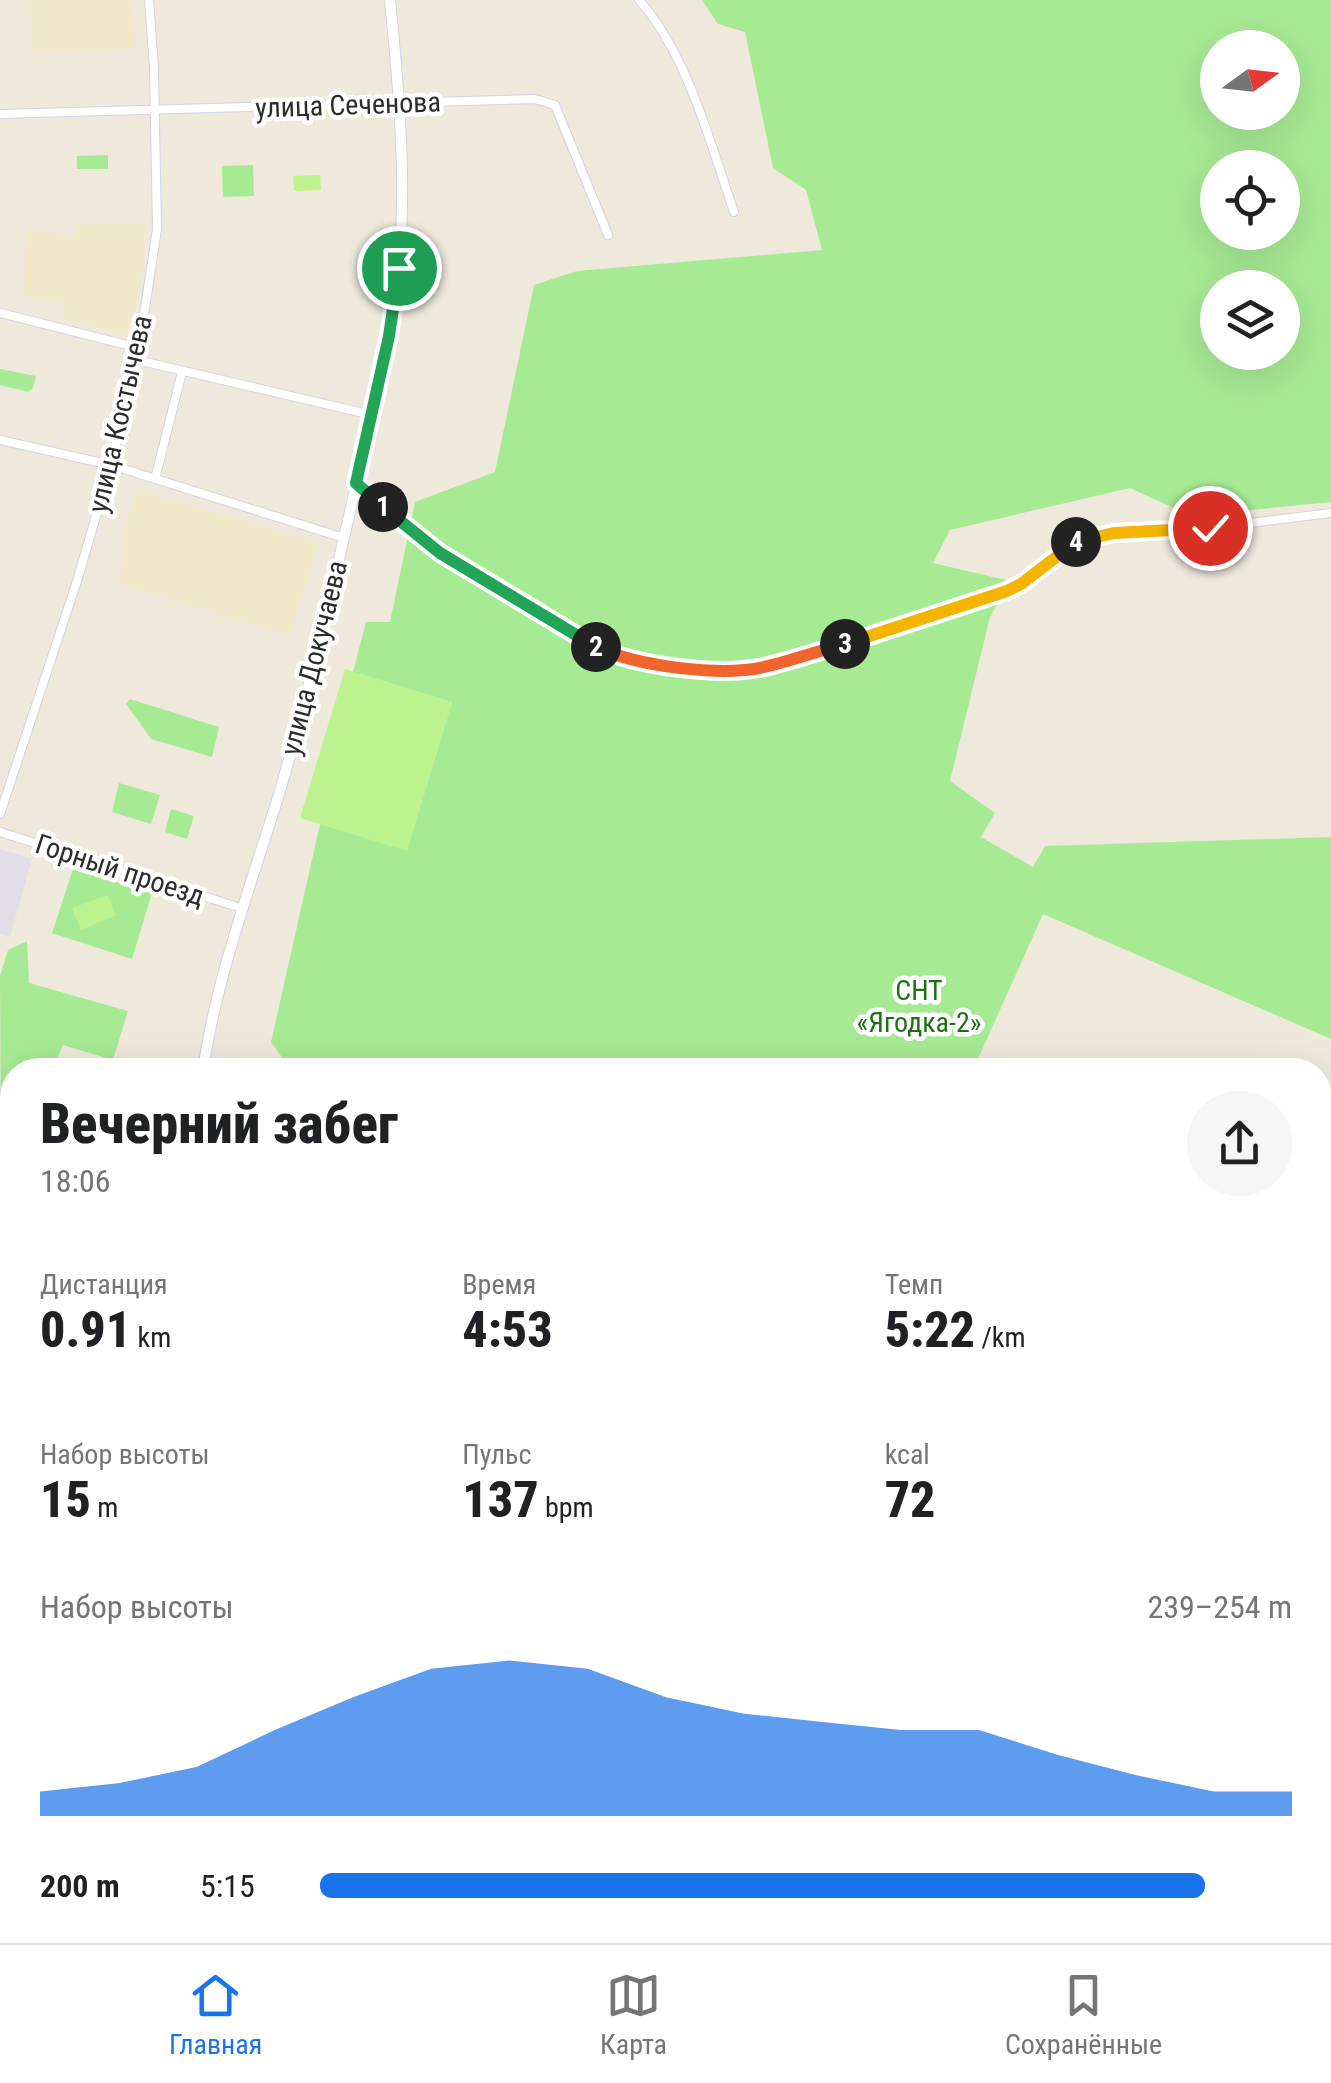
<!DOCTYPE html>
<html lang="ru">
<meta charset="utf-8">
<style>
:root{--surface:#fff;--page:#f6f6f6;--text:#202124;--muted:#757577;--line:#e0e0e0;--accent:#1a73e8}
body{margin:0;font-family:"Roboto Condensed",sans-serif;background:var(--page);color:var(--text);height:100vh;display:flex;flex-direction:column;font-size:38px;white-space:nowrap}
*{box-sizing:border-box;margin:0}
p{font-size:32px;color:var(--muted)}
.icon{flex:none;width:55px;height:55px;fill:none;stroke:currentColor;stroke-width:2;stroke-linecap:round;stroke-linejoin:round}
.map{position:relative;flex:1;overflow:hidden}
.panel{position:absolute;left:0px;top:1058px;width:1332px;height:888px;display:flex;flex-direction:column;background:var(--surface);border-radius:40px 40px 0 0;box-shadow:0 10px 40px #0002}
.panel>*{flex:none}
.needle{width:65px;rotate:75deg}
.buttons{position:absolute;left:1200px;top:30px;display:grid;gap:20px}
.buttons a{display:grid;place-items:center;width:100px;height:100px;border-radius:50%;background:var(--surface);box-shadow:0 10px 40px #0002;font-size:50px}
.pin{position:absolute;display:grid;place-items:center;width:85px;height:85px;color:#fff;margin:-42px;border:5px solid #fff;border-radius:50%;box-shadow:0 2px 10px #0007}
.km{position:absolute;width:50px;height:50px;margin:-25px;border-radius:50%;background:#222;color:#fff;font-size:28px;line-height:50px;text-align:center}
.round{display:grid;place-items:center;flex:none;width:105px;height:105px;border-radius:52px;background:var(--page)}
.headline{display:flex;align-items:center;justify-content:space-between;height:170px;padding:0 40px}
h1{font-size:55px;font-weight:800;line-height:75px}
.metrics{display:grid;grid-template-columns:repeat(3,1fr);gap:15px;height:170px;padding:10px 40px}
.metrics div{display:grid;align-content:center}
.metrics b{font-size:50px;font-weight:800}
.metrics small{font-size:28px;font-weight:400}
.metrics p{font-size:28px}
.chart{height:280px;padding:20px 40px}
.chart p{display:flex;justify-content:space-between}
.chart svg{width:100%;height:180px;margin-top:10px;fill:var(--accent);opacity:.7}
ul{padding:0 40px;list-style:none;font-size:32px}
li{display:grid;grid-template-columns:160px 120px 1fr;align-items:center;height:75px}
li i{height:25px;border-radius:12px;background:var(--accent)}
.tab-bar{display:flex;justify-content:space-around;align-items:center;height:140px;border-top:2px solid var(--line);background:var(--surface);font-size:28px;color:var(--muted)}
.tab-bar a{display:grid;justify-items:center;gap:5px}
.tab-bar .active{color:var(--accent)}
.map>svg:first-child{display:block}
.industrial{fill:#e1dee7}
.education{fill:#f2e9ca}
.green{fill:#a7ea94;fill-rule:evenodd}
.pitch{fill:#bdf38e}
.lines{fill:none;stroke-linecap:round;stroke-linejoin:round}
.street-casing{stroke:#d1d3e6;stroke-width:10}
.secondary-casing{stroke:#d1d3e6;stroke-width:12}
.street{stroke:#fff;stroke-width:8}
.secondary{stroke:#fff;stroke-width:10}
.rail{stroke:#9e9fb8;stroke-width:2.5}
.split-1-casing{stroke:#fff;stroke-width:20}
.split-2-casing{stroke:#fff;stroke-width:20}
.split-3-casing{stroke:#fff;stroke-width:20}
.split-4-casing{stroke:#fff;stroke-width:20}
.split-5-casing{stroke:#fff;stroke-width:20}
.split-1{stroke:#22a559;stroke-width:12}
.split-2{stroke:#22a559;stroke-width:12}
.split-3{stroke:#f0652b;stroke-width:12}
.split-4{stroke:#f5b400;stroke-width:12}
.split-5{stroke:#f5b400;stroke-width:12}
.labels{text-anchor:middle;dominant-baseline:central;stroke-width:9;stroke-linejoin:round;paint-order:stroke}
.street-label{font-size:28px;fill:#2c2c2c;stroke:#fff}
.park-label{font-size:28px;fill:#1c7113;stroke:#fff}
</style>
<div class="map">
<svg width="1331" height="1943" viewBox="0 0 1331 1943">
<rect width="100%" height="100%" fill="#efe9dc"/>
<!-- industrial -->
<g class="industrial">
<path d="M 0,849 L 32,859 L 10,937 L 0,934 Z"/>
<path d="M 0,1275 L 12,1284 L 12,1363 L 0,1381 Z"/>
<path d="M 1320,1800 L 1331,1808 L 1331,1899 L 1320,1915 Z"/>
<path d="M 364,1933 L 1307,1933 L 1300,1943 L 378,1943 Z"/>
</g>
<!-- education -->
<g class="education">
<path d="M 29,0 L 131,0 L 135,48 L 33,53 Z"/>
<path d="M 145,223 L 144,257 L 131,334 L 63,318 L 65,303 L 24,295 L 27,229 L 76,238 L 77,225 Z"/>
<path d="M 136,490 L 319,543 L 289,635 L 119,583 L 125,554 L 122,539 Z"/>
</g>
<!-- green -->
<g class="green">
<path d="M 702,0 L 1331,0 L 1331,502 L 1191,516 L 1130,488 L 950,530 L 933,563 L 1010,581 L 990,617 L 950,781 L 995,813 L 981,837 L 1033,867 L 1045,846 L 1331,837 L 1331,1039 L 1043,914 L 973,1070 L 291,1070 L 271,1042 L 320,824 L 407,850 L 452,702 L 353,672 L 366,622 L 390,622 L 415,502 L 495,472 L 534,285 L 577,271 L 822,250 L 806,190 L 773,168 L 745,32 L 718,24 ZM 1218,48 L 1282,48 L 1282,112 L 1218,112 ZM 1218,168 L 1282,168 L 1282,232 L 1218,232 ZM 1218,288 L 1282,288 L 1282,352 L 1218,352 Z"/>
<path d="M 108,155 L 108,169 L 77,169 L 77,156 Z"/>
<path d="M 253,165 L 254,196 L 223,197 L 222,166 Z"/>
<path d="M 0,369 L 36,376 L 33,388 L 28,392 L 0,385 Z"/>
<path d="M 130,699 L 219,727 L 212,757 L 151,739 L 126,704 Z"/>
<path d="M 119,783 L 160,795 L 151,824 L 112,812 Z"/>
<path d="M 171,809 L 194,816 L 187,839 L 165,832 Z"/>
<path d="M 73,869 L 152,893 L 132,959 L 52,933 Z"/>
<path d="M 27,941 L 29,983 L 128,1011 L 113,1060 L 63,1045 L 52,1070 L 12,1070 L 12,1129 L 1,1132 L 0,976 L 8,950 Z"/>
<path d="M 1320,1405 L 1331,1412 L 1331,1657 L 1320,1647 Z"/>
</g>
<!-- pitch -->
<g class="pitch">
<path d="M 320,175 L 321,190 L 294,191 L 293,176 Z"/>
<path d="M 345,669 L 452,702 L 407,851 L 300,818 Z"/>
<path d="M 108,895 L 116,915 L 81,930 L 72,908 Z"/>
</g>
<g class="lines">
<!-- street casing -->
<g class="street-casing">
<g id="street">
<path d="M 639,0 C 688,55 710,143 734,212"/>
<path d="M 0,114 L 535,99 L 555,105 L 608,235"/>
<path d="M 0,313 L 139,348"/>
<path d="M 137,360 L 372,415"/>
<path d="M 0,440 L 111,465 L 344,538"/>
<path d="M 155,479 L 182,372"/>
<path d="M 356,483 L 413,534 L 440,553 L 591,645 L 610,653 L 648,663 L 694,670 L 759,668 L 873,636 L 1007,591 L 1021,585 L 1071,544 L 1090,536 L 1210,528 L 1331,513"/>
<path d="M 0,814 L 77,581 L 111,465 L 139,348 L 157,229 L 154,69 L 149,0"/>
<path d="M 0,832 L 241,908"/>
<path d="M 0,1264 L 12,1272"/>
</g>
</g>
<!-- secondary casing -->
<g class="secondary-casing">
<g id="secondary">
<path d="M 203,1070 C 217,975 251,885 279,794 C 309,692 332,589 356,486 C 373,408 395,329 400,249 C 406,167 398,81 390,0"/>
<path d="M 232,1932 L 235,1943"/>
</g>
</g>
<!-- street -->
<use href="#street" class="street"/>
<!-- secondary -->
<use href="#secondary" class="secondary"/>
<!-- rail -->
<g class="rail">
<path d="M 0,1858 L 12,1867"/>
<path d="M 103,1932 L 118,1943"/>
<path d="M 1153,1943 L 1160,1932"/>
<path d="M 1178,1943 L 1185,1932"/>
<path d="M 1273,1943 L 1281,1932"/>
</g>
</g>
<g class="lines">
<!-- split-1 casing -->
<g class="split-1-casing">
<path id="split-1" d="M 383,507 L 356,483 L 389,336 L 399,268"/>
</g>
<!-- split-2 casing -->
<g class="split-2-casing">
<path id="split-2" d="M 383,507 L 440,553 L 596,647"/>
</g>
<!-- split-3 casing -->
<g class="split-3-casing">
<path id="split-3" d="M 596,647 C 637,666 719,677 764,667 C 791,661 818,651 845,644"/>
</g>
<!-- split-4 casing -->
<g class="split-4-casing">
<path id="split-4" d="M 845,644 L 1007,591 L 1021,584 L 1076,542"/>
</g>
<!-- split-5 casing -->
<g class="split-5-casing">
<path id="split-5" d="M 1076,542 L 1114,533 L 1210,528"/>
</g>
<!-- split-1 -->
<use href="#split-1" class="split-1"/>
<!-- split-2 -->
<use href="#split-2" class="split-2"/>
<!-- split-3 -->
<use href="#split-3" class="split-3"/>
<!-- split-4 -->
<use href="#split-4" class="split-4"/>
<!-- split-5 -->
<use href="#split-5" class="split-5"/>
</g>
<g class="labels">
<!-- street labels -->
<g class="street-label">
<text transform="translate(348 105) rotate(-2)">улица Сеченова</text>
<text transform="translate(120 414) rotate(-77)">улица Костычева</text>
<text transform="translate(314 658) rotate(-76)">улица Докучаева</text>
<text transform="translate(120 870) rotate(18)">Горный проезд</text>
</g>
<!-- park labels -->
<g class="park-label">
<text x="919" y="990">СНТ<tspan x="919" dy="32">«Ягодка-2»</tspan></text>
</g>
</g>
</svg>
<div class="buttons">
<a><svg class="needle" viewBox="-14 -14 28 28"><path d="M0-13l5 13h-10z" fill="#e53935"/><path d="M0 13l5-13h-10z" fill="#757577"/></svg></a>
<a><svg class="icon" aria-label="locate" viewBox="0 0 24 24"><circle cx="12" cy="12" r="6"/><path d="M12 2v4M12 18v4M2 12h4M18 12h4"/></svg></a>
<a><svg class="icon" aria-label="layers" viewBox="0 0 24 24"><path d="M12 4l9 5-9 5-9-5zM3 14l9 5 9-5"/></svg></a>
</div>
<div class="pin" style="left:399px;top:268px;background:#1e9e55"><svg class="icon" aria-label="arrive" viewBox="0 0 24 24"><path d="M6 21V4h12l-3 4 3 4H6"/></svg></div>
<div class="pin" style="left:1210px;top:528px;background:#d93025"><svg class="icon" aria-label="check" viewBox="0 0 24 24"><path d="M5 12l5 5 9-10"/></svg></div>
<b class="km" style="left:383px;top:507px">1</b>
<b class="km" style="left:596px;top:647px">2</b>
<b class="km" style="left:845px;top:644px">3</b>
<b class="km" style="left:1076px;top:542px">4</b>
<section class="panel">
<div class="headline"><div><h1>Вечерний забег</h1><p>18:06</p></div><a class="round"><svg class="icon" aria-label="share" viewBox="0 0 24 24"><path d="M12 15V3M7 8l5-5 5 5M5 13v7h14v-7"/></svg></a></div>
<div class="metrics">
<div><p>Дистанция</p><b>0.91<small> km</small></b></div>
<div><p>Время</p><b>4:53</b></div>
<div><p>Темп</p><b>5:22<small> /km</small></b></div>
</div>
<div class="metrics">
<div><p>Набор высоты</p><b>15<small> m</small></b></div>
<div><p>Пульс</p><b>137<small> bpm</small></b></div>
<div><p>kcal</p><b>72</b></div>
</div>
<div class="chart"><p><span>Набор высоты</span>239–254 m</p>
<svg viewBox="0 0 160 44" preserveAspectRatio="none"><path d="M0 44V38L10 36L20 32L30 23L40 15L50 8L60 6L70 8L80 15L90 19L100 21L110 23L120 23L130 29L140 34L150 38L160 38V44z"/></svg>
</div>
<ul>
<li><b>200 m</b>5:15<i style="width:91%"></i></li>
</ul>
</section>
</div>
<nav class="tab-bar">
<a class="active"><svg class="icon" aria-label="home" viewBox="0 0 24 24"><path d="M3 11l9-7 9 7M6 9v11h12V9"/></svg>Главная</a>
<a><svg class="icon" aria-label="map" viewBox="0 0 24 24"><path d="M3 6l6-2 6 2 6-2v14l-6 2-6-2-6 2zM9 4v14M15 6v14"/></svg>Карта</a>
<a><svg class="icon" aria-label="saved" viewBox="0 0 24 24"><path d="M7 4h10v16l-5-4-5 4z"/></svg>Сохранённые</a>
</nav>
